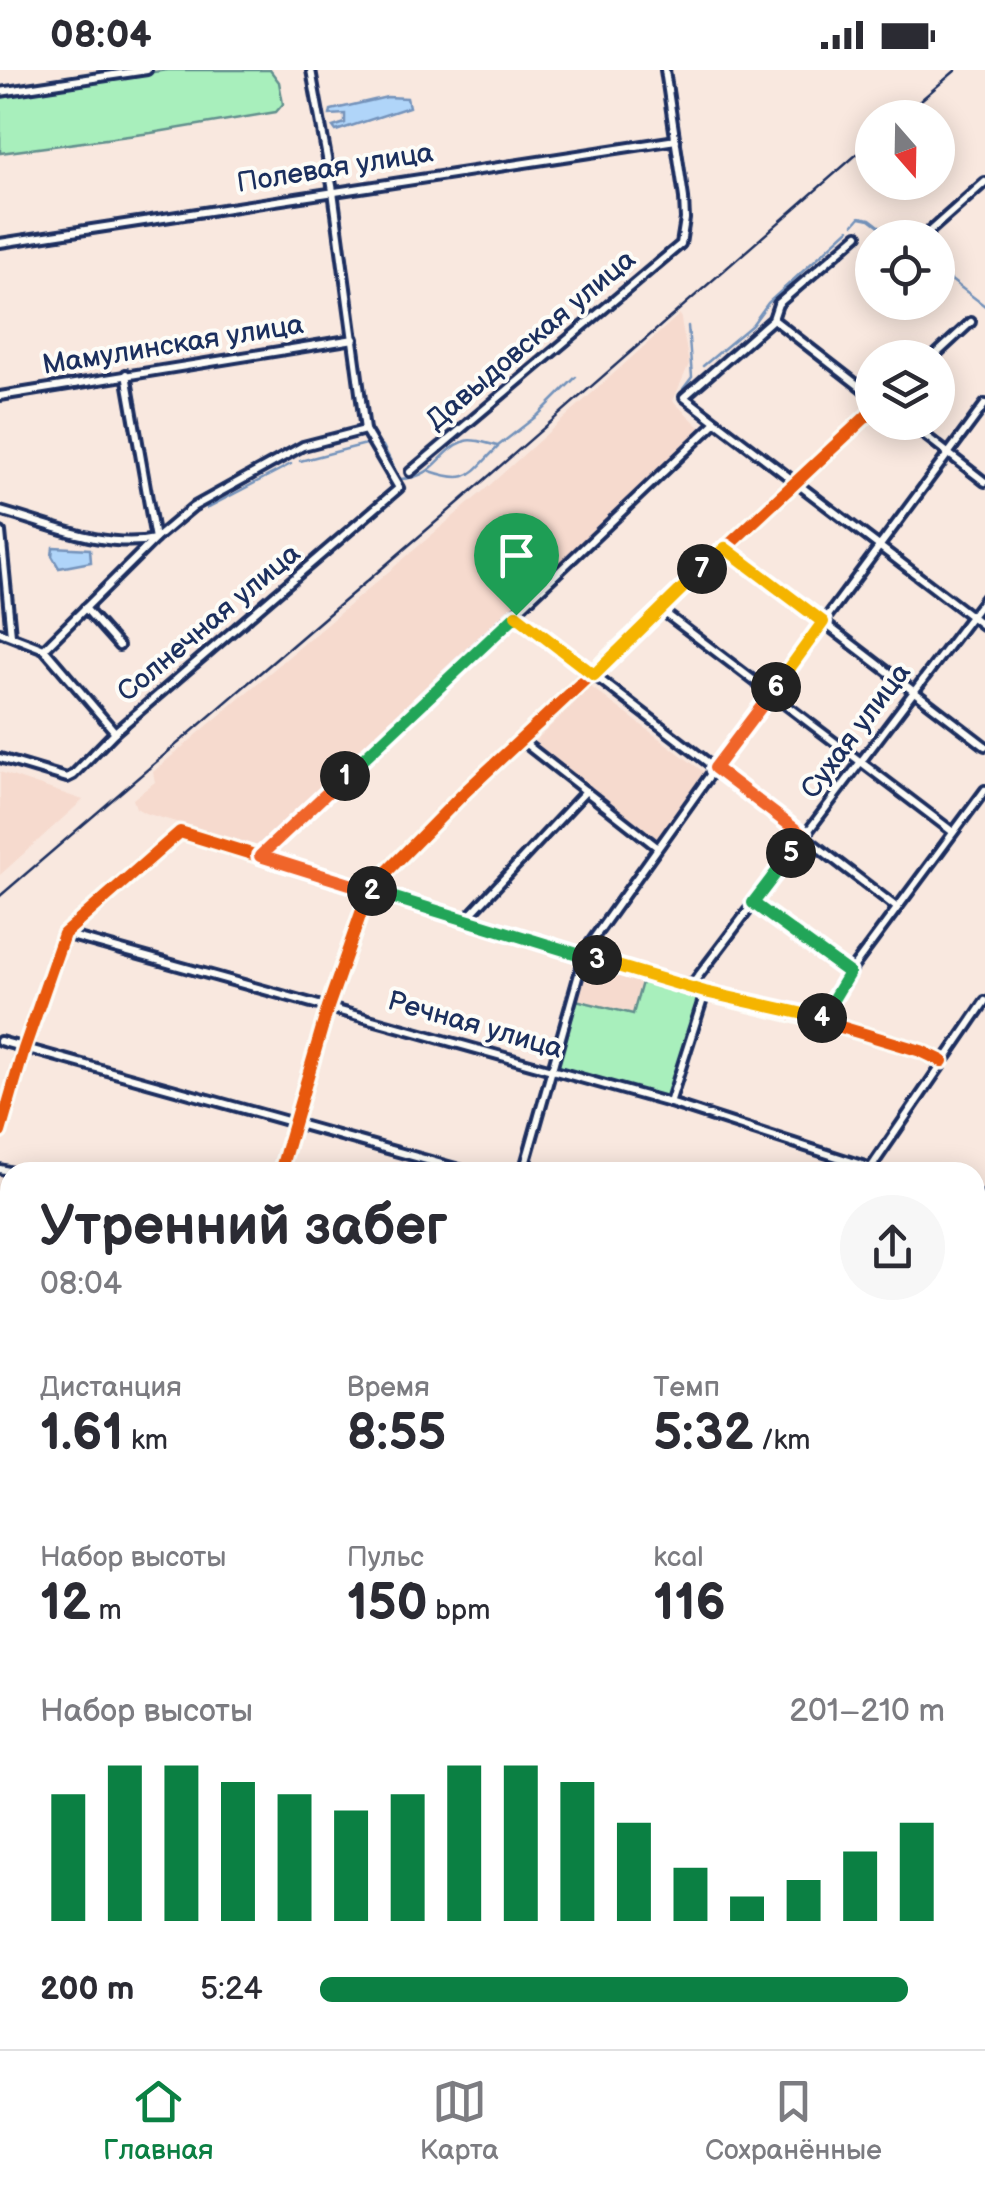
<!DOCTYPE html>
<html lang="ru">
<meta charset="utf-8">
<style>
:root{--surface:#fff;--page:#f7f7f7;--text:#2b2b33;--muted:#7c7c81;--line:#e1e1e2;--accent:#0b8043}
body{margin:0;font-family:"Balsamiq Sans",sans-serif;background:var(--page);color:var(--text);height:100vh;display:flex;flex-direction:column;font-size:38px;white-space:nowrap}
*{box-sizing:border-box;margin:0}
p{font-size:32px;color:var(--muted)}
.icon{flex:none;width:55px;height:55px;fill:none;stroke:currentColor;stroke-width:2;stroke-linecap:round;stroke-linejoin:round}
.map{position:relative;flex:1;overflow:hidden}
.panel{position:absolute;left:0px;top:1092px;width:985px;height:888px;display:flex;flex-direction:column;background:var(--surface);border-radius:30px 30px 0 0;box-shadow:0 5px 25px #0003}
.panel>*{flex:none}
.needle{width:65px;rotate:160deg}
.fabs{position:absolute;left:855px;top:30px;display:grid;gap:20px}
.fabs a{display:grid;place-items:center;width:100px;height:100px;border-radius:50%;background:var(--surface);box-shadow:0 5px 25px #0003;font-size:50px}
.pin{position:absolute;display:grid;place-items:center;width:85px;height:85px;color:#fff;margin:-102px -42px;border-radius:50% 50% 50% 0;rotate:-45deg;box-shadow:0 0 10px #0007}
.pin .icon{rotate:45deg}
.km{position:absolute;width:50px;height:50px;margin:-25px;border-radius:50%;background:#222;color:#fff;font-size:28px;line-height:50px;text-align:center}
.round{display:grid;place-items:center;flex:none;width:105px;height:105px;border-radius:52px;background:var(--page)}
.summary{display:flex;align-items:center;justify-content:space-between;height:170px;padding:0 40px}
h1{font-size:55px;font-weight:800;line-height:75px}
.stats{display:grid;grid-template-columns:repeat(3,1fr);gap:15px;height:170px;padding:10px 40px}
.stats div{display:grid;align-content:center}
.stats b{font-size:50px;font-weight:800}
.stats small{font-size:28px;font-weight:400}
.stats p{font-size:28px}
.chart{height:280px;padding:20px 40px}
.chart p{display:flex;justify-content:space-between}
.chart svg{width:100%;height:180px;margin-top:10px;stroke:var(--accent);stroke-width:6}
ul{padding:0 40px;list-style:none;font-size:32px}
li{display:grid;grid-template-columns:160px 120px 1fr;align-items:center;height:75px}
li i{height:25px;border-radius:12px;background:var(--accent)}
.status{display:flex;justify-content:space-between;align-items:center;height:70px;padding:0 50px;background:var(--surface);direction:ltr}
.status svg{height:28px;fill:currentColor}
.menu{display:flex;justify-content:space-around;align-items:center;height:140px;border-top:2px solid var(--line);background:var(--surface);font-size:28px;color:var(--muted)}
.menu a{display:grid;justify-items:center;gap:5px}
.menu .current{color:var(--accent)}
.map>svg:first-child{display:block}
.built{fill:#f6dace}
.green{fill:#a8efbc;stroke:#628f8d;stroke-width:2.5}
.water{fill:#b0d5f9;stroke:#7493bb;stroke-width:2.5}
.lines{fill:none;stroke-linecap:round;stroke-linejoin:round}
.stream{stroke:#7493bb;stroke-width:2.5}
.street-casing{stroke:#1b2f5e;stroke-width:14}
.secondary-casing{stroke:#1b2f5e;stroke-width:16}
.street{stroke:#fdfcf7;stroke-width:6}
.secondary{stroke:#fdfcf7;stroke-width:9}
.rail{stroke:#1b2f5e;stroke-width:2.5}
.cycleway-casing{stroke:#fdfcf7;stroke-width:19}
.cycleway{stroke:#e8590c;stroke-width:12}
.split-1-casing{stroke:#fff;stroke-width:20}
.split-2-casing{stroke:#fff;stroke-width:20}
.split-3-casing{stroke:#fff;stroke-width:20}
.split-4-casing{stroke:#fff;stroke-width:20}
.split-5-casing{stroke:#fff;stroke-width:20}
.split-6-casing{stroke:#fff;stroke-width:20}
.split-7-casing{stroke:#fff;stroke-width:20}
.split-8-casing{stroke:#fff;stroke-width:20}
.split-1{stroke:#22a559;stroke-width:12}
.split-2{stroke:#f0652b;stroke-width:12}
.split-3{stroke:#22a559;stroke-width:12}
.split-4{stroke:#f5b400;stroke-width:12}
.split-5{stroke:#22a559;stroke-width:12}
.split-6{stroke:#f0652b;stroke-width:12}
.split-7{stroke:#f5b400;stroke-width:12}
.split-8{stroke:#f5b400;stroke-width:12}
.labels{text-anchor:middle;dominant-baseline:central;stroke-width:8;stroke-linejoin:round;paint-order:stroke}
.street-label{font-size:28px;fill:#1b2f5e;stroke:#fdfcf7}
</style>
<div class="status"><b>08:04</b><svg viewBox="0 0 49 12"><path d="M0 12V9h3v3zM5 12V6h3v6zM10 12V3h3v9zM15 12V0h3v12zM26 1h20v11H26zM47 4h2v5h-2z"/></svg></div>
<div class="map">
<svg width="985" height="1979" viewBox="0 0 985 1979">
<rect width="100%" height="100%" fill="#f9e8df"/>
<filter id="ink" filterUnits="userSpaceOnUse"><feTurbulence type="fractalNoise" baseFrequency=".01" numOctaves="2"/><feDisplacementMap in="SourceGraphic" scale="20" xChannelSelector="R" yChannelSelector="G"/><feConvolveMatrix kernelMatrix="1 2 1 2 8 2 1 2 1" color-interpolation-filters="sRGB"/></filter>
<g filter="url(#ink)">
<!-- built -->
<g class="built">
<path d="M 680,244 L 689,294 L 673,331 L 704,361 L 258,776 L 145,743 L 136,738 L 133,729 L 155,712 L 153,702 L 481,423 Z"/>
<path d="M 591,617 L 705,703 L 658,770 L 535,675 L 535,671 Z"/>
<path d="M 0,702 L 83,730 L 0,805 Z"/>
<path d="M 585,896 L 642,912 L 633,944 L 576,930 Z"/>
<path d="M 0,1865 L 10,1868 L 10,1959 L 0,1957 Z"/>
</g>
<!-- green -->
<g class="green">
<path d="M 167,0 L 270,0 L 279,12 L 283,34 L 276,42 L 151,63 L 0,83 L 0,25 Z"/>
<path d="M 642,912 L 698,927 L 667,1030 L 556,999 L 576,930 L 633,944 Z"/>
<path d="M 985,1229 L 985,1613 L 975,1613 L 975,1296 L 978,1283 L 975,1282 L 975,1261 Z"/>
<rect x="0" y="1597" width="10" height="43"/>
<path d="M 975,1658 L 985,1658 L 985,1979 L 779,1979 L 781,1970 L 975,1970 Z"/>
</g>
<!-- water -->
<g class="water">
<path d="M 387,27 L 407,28 L 409,37 L 336,61 L 333,57 L 345,53 L 345,44 L 330,45 L 331,40 Z"/>
<path d="M 53,477 L 90,479 L 91,492 L 59,498 L 52,486 Z"/>
</g>
<g class="lines">
<!-- stream -->
<g class="stream">
<path d="M 854,154 L 860,147 L 870,149 L 895,168"/>
<path d="M 938,200 L 985,236"/>
<path d="M 703,296 L 752,255 L 768,233 L 849,159"/>
<path d="M 683,319 L 692,307 L 688,256"/>
<path d="M 300,391 L 374,372 L 383,376 L 400,409 C 437,408 438,381 465,371 C 474,368 488,374 498,376 L 538,345 L 576,307"/>
<path d="M 430,401 C 471,415 470,404 498,377"/>
<path d="M 207,438 L 291,394"/>
</g>
<!-- street casing -->
<g class="street-casing">
<g id="street">
<path d="M 0,22 L 147,0"/>
<path d="M 858,165 L 778,234 L 773,249 L 684,327 L 985,557"/>
<path d="M 922,168 L 985,112"/>
<path d="M 0,173 L 676,70"/>
<path d="M 773,249 L 872,326"/>
<path d="M 932,288 L 971,252"/>
<path d="M 0,326 L 354,269"/>
<path d="M 908,352 L 985,412"/>
<path d="M 410,402 L 681,174 L 685,149 L 684,128 L 665,0"/>
<path d="M 0,441 C 48,454 105,480 155,469 L 126,304"/>
<path d="M 1,462 L 11,565"/>
<path d="M 725,477 L 985,676"/>
<path d="M 85,538 L 119,576"/>
<path d="M 661,540 L 953,762"/>
<path d="M 516,545 L 896,837"/>
<path d="M 0,562 L 44,579 L 115,662"/>
<path d="M 44,579 L 155,469 L 193,437 L 303,376 L 365,360"/>
<path d="M 522,671 L 657,777"/>
<path d="M 0,688 L 67,708 L 73,705 L 115,662 L 399,418 L 365,360 L 333,121 L 311,0"/>
<path d="M 261,785 L 716,352"/>
<path d="M 753,833 L 849,903"/>
<path d="M 467,848 L 586,721"/>
<path d="M 64,864 L 670,1033 L 871,1098"/>
<path d="M 690,917 L 985,528"/>
<path d="M 821,951 L 849,903 L 985,720"/>
<path d="M 0,971 L 470,1102"/>
<path d="M 670,1033 L 705,923"/>
<path d="M 0,1062 L 24,979 L 64,864 L 180,762 L 705,923 L 821,951 L 921,981 L 942,991"/>
<path d="M 0,1099 L 13,1102"/>
<path d="M 280,1102 L 328,937 L 369,820 L 466,721 L 872,341"/>
<path d="M 523,1102 L 586,879 L 715,698 L 985,334"/>
<path d="M 868,1102 L 985,931"/>
<path d="M 975,1140 L 985,1125"/>
<path d="M 0,1227 L 10,1230"/>
<path d="M 0,1356 L 10,1358"/>
<path d="M 0,1482 L 10,1485"/>
<path d="M 0,1733 L 10,1736"/>
<path d="M 0,1856 L 10,1859"/>
<path d="M 124,1970 L 134,1979"/>
<path d="M 28,1979 L 31,1970"/>
<path d="M 632,1979 L 634,1970"/>
<path d="M 774,1979 L 777,1970"/>
</g>
</g>
<!-- secondary casing -->
<g class="secondary-casing">
<g id="secondary">
<path d="M 0,1589 L 10,1590"/>
<path d="M 975,1632 L 985,1631"/>
<path d="M 288,1970 L 290,1979"/>
</g>
</g>
<!-- street -->
<use href="#street" class="street"/>
<!-- secondary -->
<use href="#secondary" class="secondary"/>
<!-- rail -->
<g class="rail">
<path d="M 900,48 L 956,0"/>
<path d="M 0,826 L 458,433 L 872,71"/>
</g>
<!-- cycleway casing -->
<g class="cycleway-casing">
<g id="cycleway">
<path d="M 0,1062 L 24,979 L 64,864 L 180,762 L 705,923 L 821,951 L 921,981 L 942,991"/>
<path d="M 280,1102 L 328,937 L 369,820 L 466,721 L 872,341"/>
</g>
</g>
<!-- cycleway -->
<use href="#cycleway" class="cycleway"/>
</g>
</g>
<g class="lines" filter="url(#ink)">
<!-- split-1 casing -->
<g class="split-1-casing">
<path id="split-1" d="M 345,706 L 516,545"/>
</g>
<!-- split-2 casing -->
<g class="split-2-casing">
<path id="split-2" d="M 345,706 L 260,786 L 372,821"/>
</g>
<!-- split-3 casing -->
<g class="split-3-casing">
<path id="split-3" d="M 372,821 L 597,890"/>
</g>
<!-- split-4 casing -->
<g class="split-4-casing">
<path id="split-4" d="M 597,890 L 705,922 L 822,948"/>
</g>
<!-- split-5 casing -->
<g class="split-5-casing">
<path id="split-5" d="M 791,783 L 753,833 L 849,903 L 822,948"/>
</g>
<!-- split-6 casing -->
<g class="split-6-casing">
<path id="split-6" d="M 776,617 L 715,698 L 804,766 L 791,783"/>
</g>
<!-- split-7 casing -->
<g class="split-7-casing">
<path id="split-7" d="M 702,499 L 725,478 L 823,552 L 776,617"/>
</g>
<!-- split-8 casing -->
<g class="split-8-casing">
<path id="split-8" d="M 516,545 L 594,605 L 702,499"/>
</g>
<!-- split-1 -->
<use href="#split-1" class="split-1"/>
<!-- split-2 -->
<use href="#split-2" class="split-2"/>
<!-- split-3 -->
<use href="#split-3" class="split-3"/>
<!-- split-4 -->
<use href="#split-4" class="split-4"/>
<!-- split-5 -->
<use href="#split-5" class="split-5"/>
<!-- split-6 -->
<use href="#split-6" class="split-6"/>
<!-- split-7 -->
<use href="#split-7" class="split-7"/>
<!-- split-8 -->
<use href="#split-8" class="split-8"/>
</g>
<g class="labels">
<!-- street labels -->
<g class="street-label">
<text transform="translate(335 98) rotate(-9)">Полевая улица</text>
<text transform="translate(531 270) rotate(-40)">Давыдовская улица</text>
<text transform="translate(173 275) rotate(-9)">Мамулинская улица</text>
<text transform="translate(209 553) rotate(-40)">Солнечная улица</text>
<text transform="translate(856 661) rotate(-53)">Сухая улица</text>
<text transform="translate(475 955) rotate(16)">Речная улица</text>
</g>
</g>
</svg>
<div class="fabs">
<a><svg class="needle" viewBox="-14 -14 28 28"><path d="M0-13l5 13h-10z" fill="#e53935"/><path d="M0 13l5-13h-10z" fill="#7c7c81"/></svg></a>
<a><svg class="icon" aria-label="locate" viewBox="0 0 24 24"><circle cx="12" cy="12" r="6"/><path d="M12 2v4M12 18v4M2 12h4M18 12h4"/></svg></a>
<a><svg class="icon" aria-label="layers" viewBox="0 0 24 24"><path d="M12 4l9 5-9 5-9-5zM3 14l9 5 9-5"/></svg></a>
</div>
<div class="pin" style="left:516px;top:545px;background:#1e9e55"><svg class="icon" aria-label="arrive" viewBox="0 0 24 24"><path d="M6 21V4h12l-3 4 3 4H6"/></svg></div>
<b class="km" style="left:345px;top:706px">1</b>
<b class="km" style="left:372px;top:821px">2</b>
<b class="km" style="left:597px;top:890px">3</b>
<b class="km" style="left:822px;top:948px">4</b>
<b class="km" style="left:791px;top:783px">5</b>
<b class="km" style="left:776px;top:617px">6</b>
<b class="km" style="left:702px;top:499px">7</b>
<section class="panel">
<div class="summary"><div><h1>Утренний забег</h1><p>08:04</p></div><a class="round"><svg class="icon" aria-label="share" viewBox="0 0 24 24"><path d="M12 15V3M7 8l5-5 5 5M5 13v7h14v-7"/></svg></a></div>
<div class="stats">
<div><p>Дистанция</p><b>1.61<small> km</small></b></div>
<div><p>Время</p><b>8:55</b></div>
<div><p>Темп</p><b>5:32<small> /km</small></b></div>
</div>
<div class="stats">
<div><p>Набор высоты</p><b>12<small> m</small></b></div>
<div><p>Пульс</p><b>150<small> bpm</small></b></div>
<div><p>kcal</p><b>116</b></div>
</div>
<div class="chart"><p><span>Набор высоты</span>201–210 m</p>
<svg viewBox="0 0 160 44" preserveAspectRatio="none"><path d="M5 44V13M15 44V6M25 44V6M35 44V10M45 44V13M55 44V17M65 44V13M75 44V6M85 44V6M95 44V10M105 44V20M115 44V31M125 44V38M135 44V34M145 44V27M155 44V20"/></svg>
</div>
<ul>
<li><b>200 m</b>5:24<i style="width:94%"></i></li>
</ul>
</section>
</div>
<nav class="menu">
<a class="current"><svg class="icon" aria-label="home" viewBox="0 0 24 24"><path d="M3 11l9-7 9 7M6 9v11h12V9"/></svg>Главная</a>
<a><svg class="icon" aria-label="map" viewBox="0 0 24 24"><path d="M3 6l6-2 6 2 6-2v14l-6 2-6-2-6 2zM9 4v14M15 6v14"/></svg>Карта</a>
<a><svg class="icon" aria-label="saved" viewBox="0 0 24 24"><path d="M7 4h10v16l-5-4-5 4z"/></svg>Сохранённые</a>
</nav>
